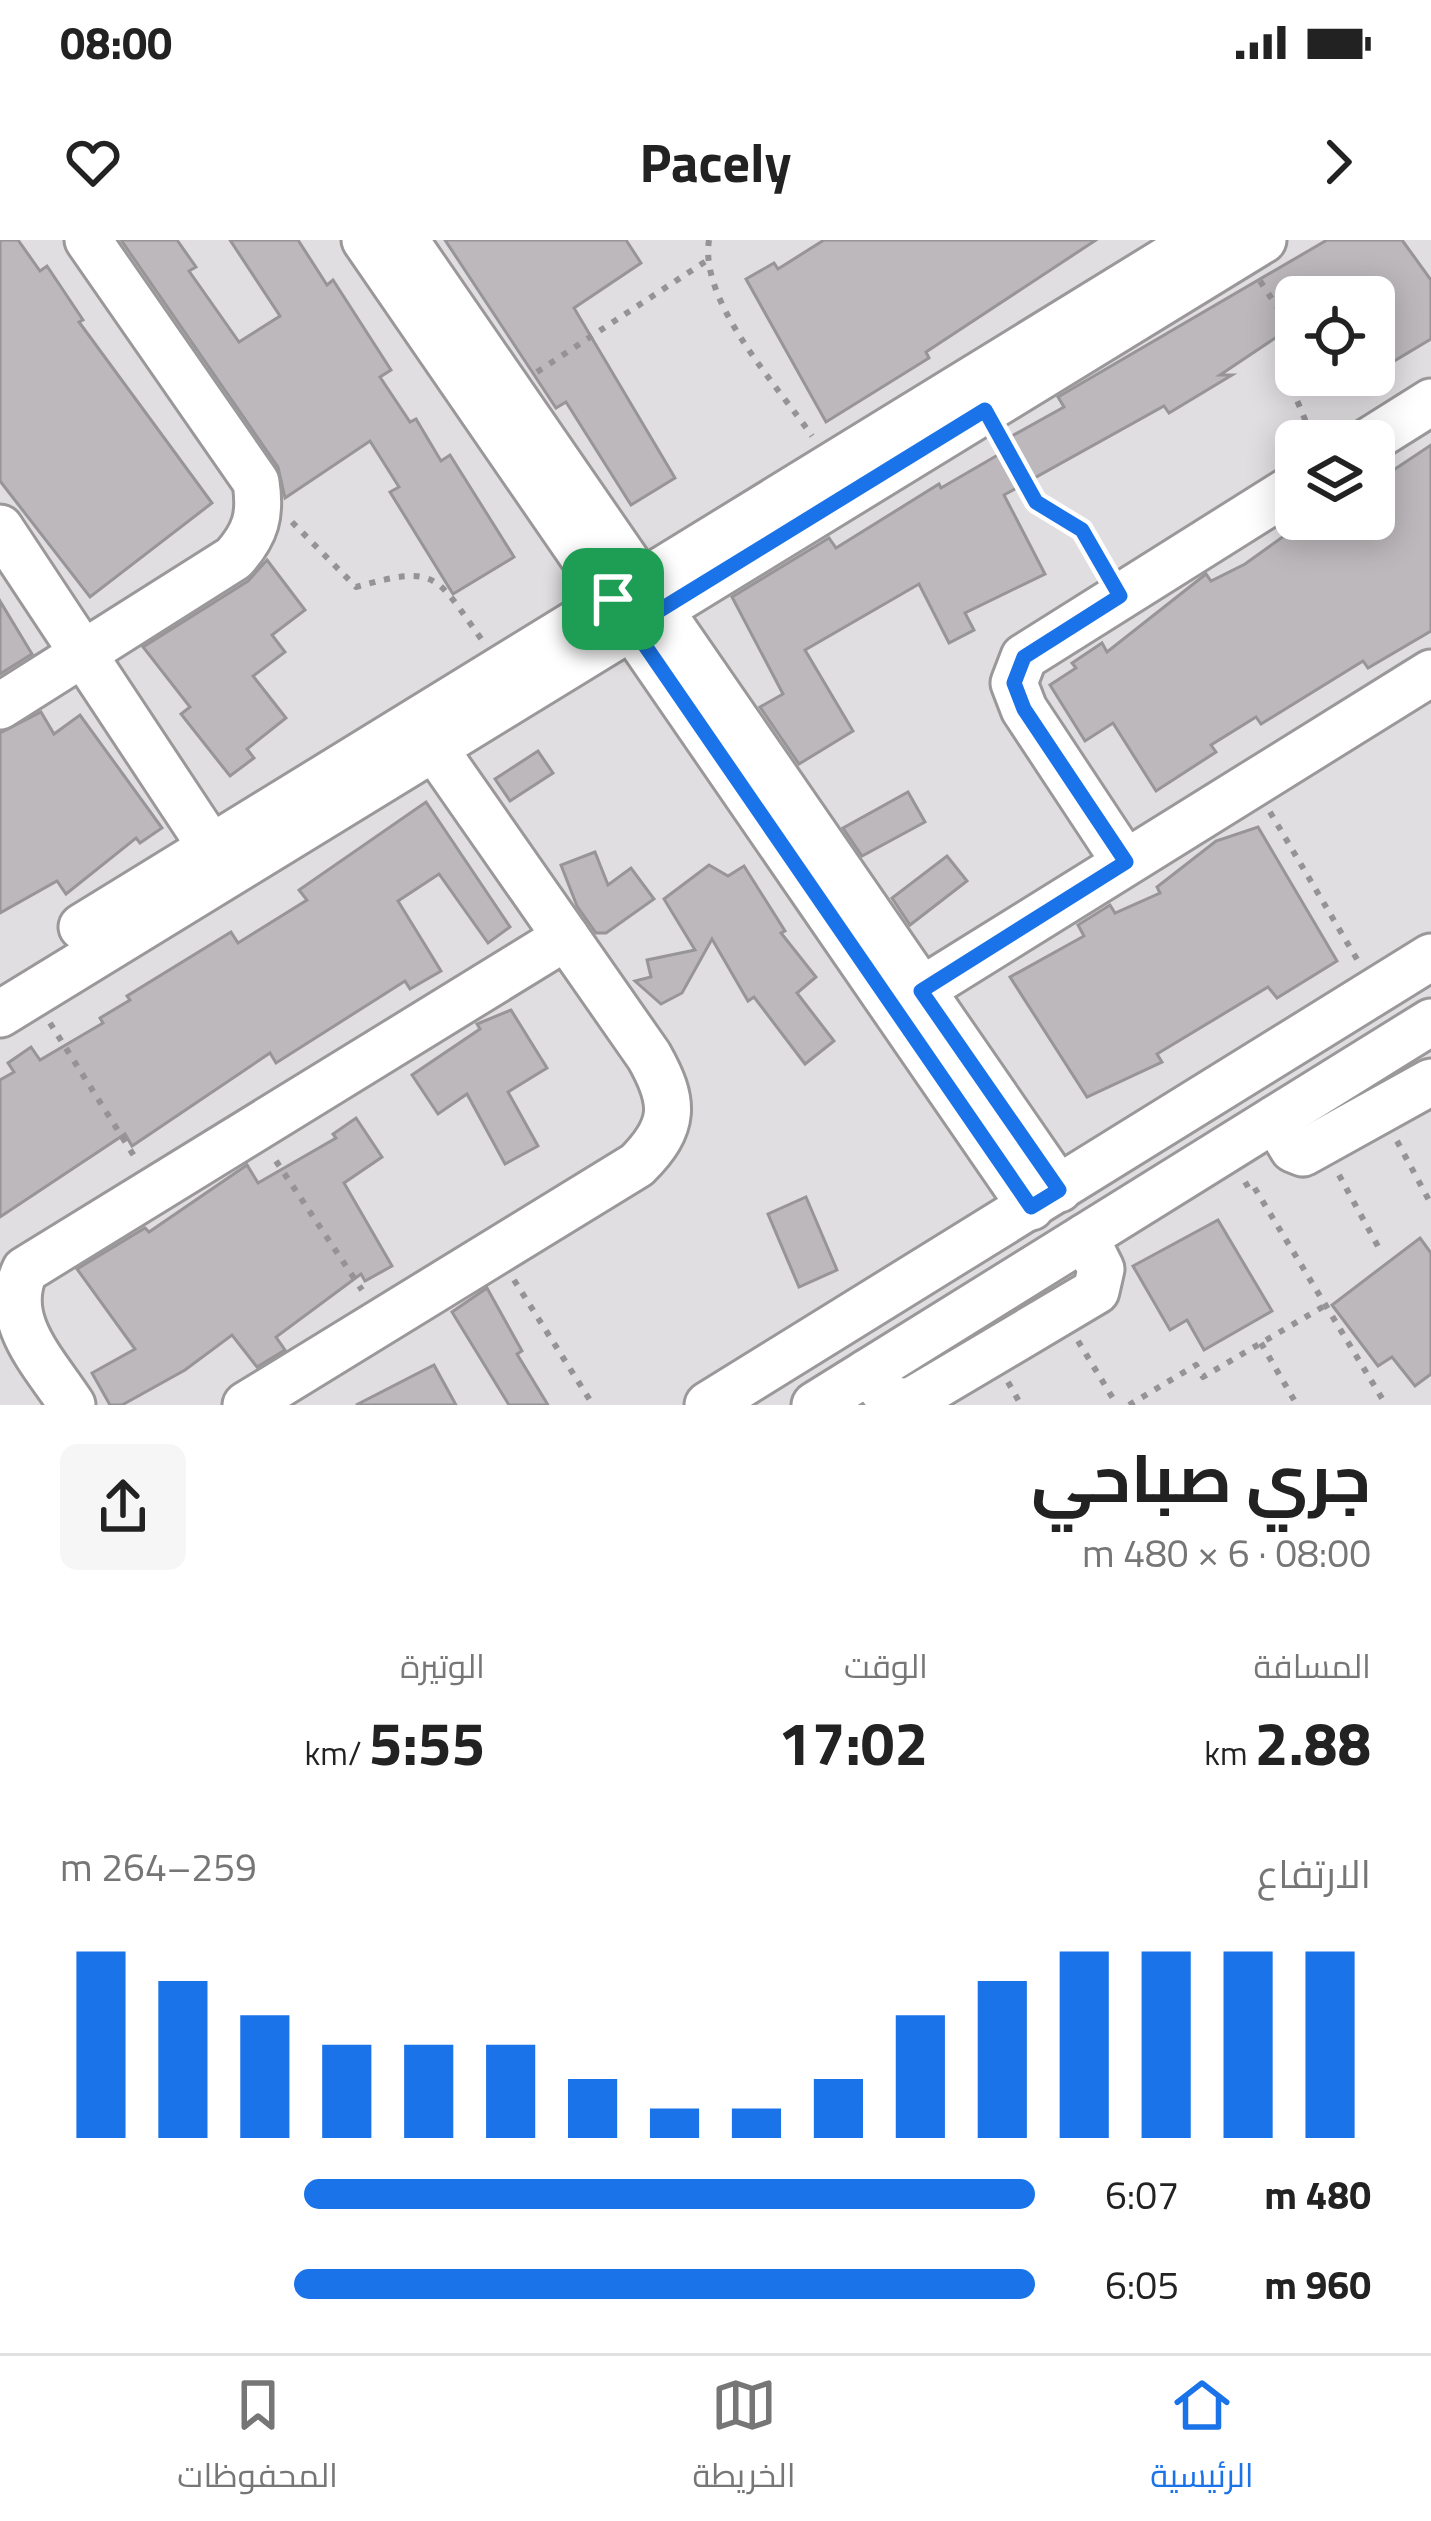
<!DOCTYPE html>
<html lang="ar">
<meta charset="utf-8">
<style>
:root{--surface:#fff;--page:#f6f6f6;--text:#222;--muted:#767676;--line:#e0e0e0;--accent:#1a73e8}
body{margin:0;font-family:"Titillium Web",Cairo,sans-serif;background:var(--page);color:var(--text);direction:rtl;height:100vh;display:flex;flex-direction:column;font-size:45px;white-space:nowrap}
*{box-sizing:border-box;margin:0}
p{font-size:39px;color:var(--muted)}
.icon{flex:none;width:66px;height:66px;fill:none;stroke:currentColor;stroke-width:2;stroke-linecap:round;stroke-linejoin:round}
.map{position:relative;height:1165px;overflow:hidden;direction:ltr}
.side{display:flex;flex-direction:column;background:var(--surface);flex:1}
.side>*{flex:none}
.tools{position:absolute;left:1275px;top:36px;display:grid;gap:24px}
.tools a{display:grid;place-items:center;width:120px;height:120px;border-radius:18px;background:var(--surface);box-shadow:0 6px 30px #0003;font-size:60px}
.pin{position:absolute;display:grid;place-items:center;width:102px;height:102px;color:#fff;margin:-51px;border-radius:24px;box-shadow:0 6px 18px #0006}
.round{display:grid;place-items:center;flex:none;width:126px;height:126px;border-radius:18px;background:var(--page)}
.head{display:flex;align-items:center;justify-content:space-between;height:204px;padding:0 60px}
h1{font-size:66px;font-weight:700;line-height:90px}
.figures{display:grid;grid-template-columns:repeat(3,1fr);gap:18px;height:204px;padding:12px 60px}
.figures div{display:grid;align-content:center}
.figures b{font-size:60px;font-weight:700}
.figures small{font-size:33px;font-weight:400}
.figures p{font-size:33px}
.chart{height:336px;padding:24px 60px}
.chart p{display:flex;justify-content:space-between}
.chart svg{width:100%;height:216px;margin-top:12px;stroke:var(--accent);stroke-width:6}
ul{padding:0 60px;list-style:none;font-size:39px}
li{display:grid;grid-template-columns:192px 144px 1fr;align-items:center;height:90px}
li i{height:30px;border-radius:15px;background:var(--accent)}
.status{display:flex;justify-content:space-between;align-items:center;height:84px;padding:0 60px;background:var(--surface);direction:ltr}
.status svg{height:33px;fill:currentColor}
header{display:flex;justify-content:space-between;align-items:center;height:156px;padding:0 60px;background:var(--surface);font-size:54px;font-weight:700}
.tabs{display:flex;justify-content:space-around;align-items:center;height:168px;border-top:3px solid var(--line);background:var(--surface);font-size:33px;color:var(--muted)}
.tabs a{display:grid;justify-items:center;gap:6px}
.tabs .selected{color:var(--accent)}
.map>svg:first-child{display:block}
.building{fill:#bcb8bb;stroke:#989598;stroke-width:3}
.lines{fill:none;stroke-linecap:round;stroke-linejoin:round}
.minor-casing{stroke:#9b989a;stroke-width:51}
.path{stroke:#959395;stroke-width:6;stroke-dasharray:6 9;stroke-linecap:butt}
.minor{stroke:#fff;stroke-width:45}
.route-casing{stroke:#fff;stroke-width:24}
.route{stroke:#1a73e8;stroke-width:15}
</style>
<div class="status"><b>08:00</b><svg viewBox="0 0 49 12"><path d="M0 12V9h3v3zM5 12V6h3v6zM10 12V3h3v9zM15 12V0h3v12zM26 1h20v11H26zM47 4h2v5h-2z"/></svg></div>
<header><svg class="icon" aria-label="forward" viewBox="0 0 24 24"><path d="M9 5l7 7-7 7"/></svg>Pacely<svg class="icon" aria-label="heart" viewBox="0 0 24 24"><path d="M12 20l-8-8c-3-5 5-10 8-4 3-6 11-1 8 4z"/></svg></header>
<div class="map">
<svg width="1431" height="1165" viewBox="0 0 1431 1165">
<rect width="100%" height="100%" fill="#e1dee1"/>
<!-- building -->
<g class="building">
<path d="M 0,0 L 18,0 L 40,31 L 47,26 L 83,80 L 79,82 L 212,263 L 90,357 L 0,241 Z"/>
<path d="M 121,0 L 177,0 L 196,27 L 189,31 L 239,102 L 280,76 L 230,0 L 298,0 L 327,45 L 333,40 L 391,130 L 380,137 L 410,182 L 416,179 L 441,221 L 450,215 L 514,317 L 453,354 L 390,252 L 399,247 L 370,201 L 285,258 L 278,227 Z"/>
<path d="M 445,0 L 626,0 L 641,23 L 574,68 L 675,238 L 631,265 L 566,162 L 556,168 Z"/>
<path d="M 824,0 L 1096,0 L 926,112 L 929,118 L 826,182 L 746,39 L 774,23 L 778,29 Z"/>
<path d="M 1327,0 L 1402,0 L 1431,40 L 1431,99 L 1374,133 L 1374,43 L 1353,57 L 1296,57 L 1296,84 L 1220,135 L 1232,135 L 1169,173 L 1164,166 L 1004,255 L 1045,334 L 965,373 L 974,390 L 949,403 L 919,344 L 805,410 L 853,491 L 799,524 L 760,467 L 783,454 L 732,357 L 829,298 L 836,308 L 939,244 L 941,248 L 1015,205 L 1010,197 L 1064,167 L 1058,157 Z"/>
<path d="M 1431,205 L 1431,391 L 1368,428 L 1363,421 L 1261,484 L 1256,477 L 1211,505 L 1216,512 L 1156,551 L 1113,483 L 1085,501 L 1050,445 L 1076,428 L 1072,423 L 1102,403 L 1107,412 L 1206,334 L 1211,341 L 1245,324 L 1295,288 L 1291,281 L 1296,278 L 1374,279 L 1374,243 Z"/>
<path d="M 267,320 L 305,370 L 272,395 L 285,412 L 253,436 L 286,478 L 247,509 L 254,518 L 230,536 L 181,474 L 190,467 L 143,407 L 248,341 Z"/>
<path d="M 0,361 L 32,414 L 0,434 Z"/>
<path d="M 41,472 L 54,494 L 80,475 L 162,588 L 140,603 L 136,598 L 66,654 L 57,641 L 0,673 L 0,493 Z"/>
<path d="M 538,511 L 553,533 L 510,561 L 495,539 Z"/>
<path d="M 908,552 L 925,582 L 862,616 L 843,588 Z"/>
<path d="M 426,562 L 510,687 L 488,703 L 439,634 L 398,661 L 441,731 L 410,749 L 405,741 L 276,823 L 270,813 L 132,906 L 125,894 L 0,977 L 0,840 L 14,832 L 8,823 L 31,807 L 40,820 L 103,783 L 100,778 L 130,760 L 127,756 L 231,692 L 238,703 L 307,660 L 299,650 Z"/>
<path d="M 1258,587 L 1337,721 L 1277,758 L 1268,747 L 1157,814 L 1162,822 L 1087,857 L 1010,737 L 1084,696 L 1078,685 L 1110,665 L 1115,673 L 1160,653 L 1157,647 L 1216,601 Z"/>
<path d="M 595,612 L 608,645 L 631,628 L 654,659 L 606,693 L 596,693 L 577,666 L 561,625 Z"/>
<path d="M 947,616 L 967,641 L 910,685 L 892,658 Z"/>
<path d="M 709,625 L 728,636 L 744,626 L 785,691 L 781,693 L 816,737 L 797,753 L 834,801 L 805,824 L 754,757 L 748,761 L 712,699 L 682,753 L 661,764 L 635,741 L 651,737 L 647,720 L 695,710 L 664,659 Z"/>
<path d="M 511,770 L 547,828 L 508,852 L 538,906 L 505,924 L 467,854 L 438,874 L 412,835 L 480,789 L 477,784 Z"/>
<path d="M 356,878 L 382,917 L 344,943 L 392,1026 L 365,1041 L 361,1034 L 276,1097 L 285,1110 L 257,1127 L 232,1095 L 185,1130 L 122,1165 L 110,1165 L 92,1133 L 135,1109 L 77,1029 L 145,988 L 149,992 L 247,925 L 258,943 L 336,898 L 333,894 Z"/>
<path d="M 806,957 L 837,1030 L 799,1047 L 768,974 Z"/>
<path d="M 1218,980 L 1272,1071 L 1204,1110 L 1187,1080 L 1170,1090 L 1133,1026 Z"/>
<path d="M 1420,998 L 1431,1013 L 1431,1134 L 1415,1146 L 1392,1117 L 1378,1126 L 1332,1065 Z"/>
<path d="M 487,1048 L 522,1111 L 517,1114 L 548,1165 L 509,1165 L 452,1072 Z"/>
<path d="M 434,1125 L 456,1165 L 356,1165 Z"/>
</g>
<g class="lines">
<!-- minor casing -->
<g class="minor-casing">
<g id="minor">
<path d="M 365,0 L 1031,967"/>
<path d="M 405,0 L 1059,949"/>
<path d="M 1369,201 L 1431,162"/>
<path d="M 0,288 L 211,607"/>
<path d="M 0,466 L 234,318 C 256,293 261,275 256,242 L 88,0"/>
<path d="M 1125,622 L 1024,469 L 1014,443 L 1024,417 L 1296,246"/>
<path d="M 82,687 L 1199,0"/>
<path d="M 899,764 L 1431,433"/>
<path d="M 0,774 L 1263,0"/>
<path d="M 1275,879 L 1293,909 L 1303,913 L 1431,842"/>
<path d="M 868,1132 L 890,1159 L 909,1162 L 1096,1051 L 1101,1029 L 1085,997"/>
<path d="M 72,1165 C 45,1123 1,1081 25,1030 L 566,697"/>
<path d="M 246,1165 L 637,925 C 676,886 675,862 649,816 L 434,508"/>
<path d="M 708,1165 L 1431,717"/>
<path d="M 815,1165 L 1431,782"/>
</g>
</g>
<!-- path -->
<g class="path">
<path d="M 709,0 C 699,62 777,145 812,196"/>
<path d="M 1260,41 L 1296,95"/>
<path d="M 1296,118 L 1291,146 L 1314,201"/>
<path d="M 537,132 L 706,21"/>
<path d="M 1001,200 L 1036,262 L 1082,290 L 1103,325"/>
<path d="M 292,282 L 356,347 C 438,324 435,335 482,400"/>
<path d="M 1270,572 L 1358,721"/>
<path d="M 50,783 L 136,919"/>
<path d="M 1397,901 L 1431,964"/>
<path d="M 276,921 L 362,1050"/>
<path d="M 1339,935 L 1380,1010"/>
<path d="M 1244,946 L 1251,942 L 1386,1165"/>
<path d="M 514,1040 L 593,1165"/>
<path d="M 1078,1101 L 1117,1165"/>
<path d="M 1261,1103 L 1297,1165"/>
<path d="M 1008,1142 L 1021,1165"/>
<path d="M 1129,1165 L 1196,1125 L 1203,1137 L 1326,1065"/>
</g>
<!-- minor -->
<use href="#minor" class="minor"/>
</g>
<g class="lines">
<!-- route casing -->
<g class="route-casing">
<path id="route" d="M 985,170 L 1036,262 L 1082,290 L 1120,356 L 1024,417 L 1014,443 L 1024,469 L 1126,622 L 921,751 L 1059,950 L 1031,967 L 613,359 L 640,341 L 660,370 Z"/>
</g>
<!-- route -->
<use href="#route" class="route"/>
</g>
</svg>
<div class="tools">
<a><svg class="icon" aria-label="locate" viewBox="0 0 24 24"><circle cx="12" cy="12" r="6"/><path d="M12 2v4M12 18v4M2 12h4M18 12h4"/></svg></a>
<a><svg class="icon" aria-label="layers" viewBox="0 0 24 24"><path d="M12 4l9 5-9 5-9-5zM3 14l9 5 9-5"/></svg></a>
</div>
<div class="pin" style="left:613px;top:359px;background:#1e9e55"><svg class="icon" aria-label="arrive" viewBox="0 0 24 24"><path d="M6 21V4h12l-3 4 3 4H6"/></svg></div>
</div>
<section class="side">
<div class="head"><div><h1>جري صباحي</h1><p>08:00 · 6 × 480 m</p></div><a class="round"><svg class="icon" aria-label="share" viewBox="0 0 24 24"><path d="M12 15V3M7 8l5-5 5 5M5 13v7h14v-7"/></svg></a></div>
<div class="figures">
<div><p>المسافة</p><b>2.88<small> km</small></b></div>
<div><p>الوقت</p><b>17:02</b></div>
<div><p>الوتيرة</p><b>5:55<small> /km</small></b></div>
</div>
<div class="chart"><p><span>الارتفاع</span>259–264 m</p>
<svg viewBox="0 0 160 44" preserveAspectRatio="none"><path d="M5 44V6M15 44V12M25 44V19M35 44V25M45 44V25M55 44V25M65 44V32M75 44V38M85 44V38M95 44V32M105 44V19M115 44V12M125 44V6M135 44V6M145 44V6M155 44V6"/></svg>
</div>
<ul>
<li><b>480 m</b>6:07<i style="width:75%"></i></li>
<li><b>960 m</b>6:05<i style="width:76%"></i></li>
</ul>
</section>
<nav class="tabs">
<a class="selected"><svg class="icon" aria-label="home" viewBox="0 0 24 24"><path d="M3 11l9-7 9 7M6 9v11h12V9"/></svg>الرئيسية</a>
<a><svg class="icon" aria-label="map" viewBox="0 0 24 24"><path d="M3 6l6-2 6 2 6-2v14l-6 2-6-2-6 2zM9 4v14M15 6v14"/></svg>الخريطة</a>
<a><svg class="icon" aria-label="saved" viewBox="0 0 24 24"><path d="M7 4h10v16l-5-4-5 4z"/></svg>المحفوظات</a>
</nav>
